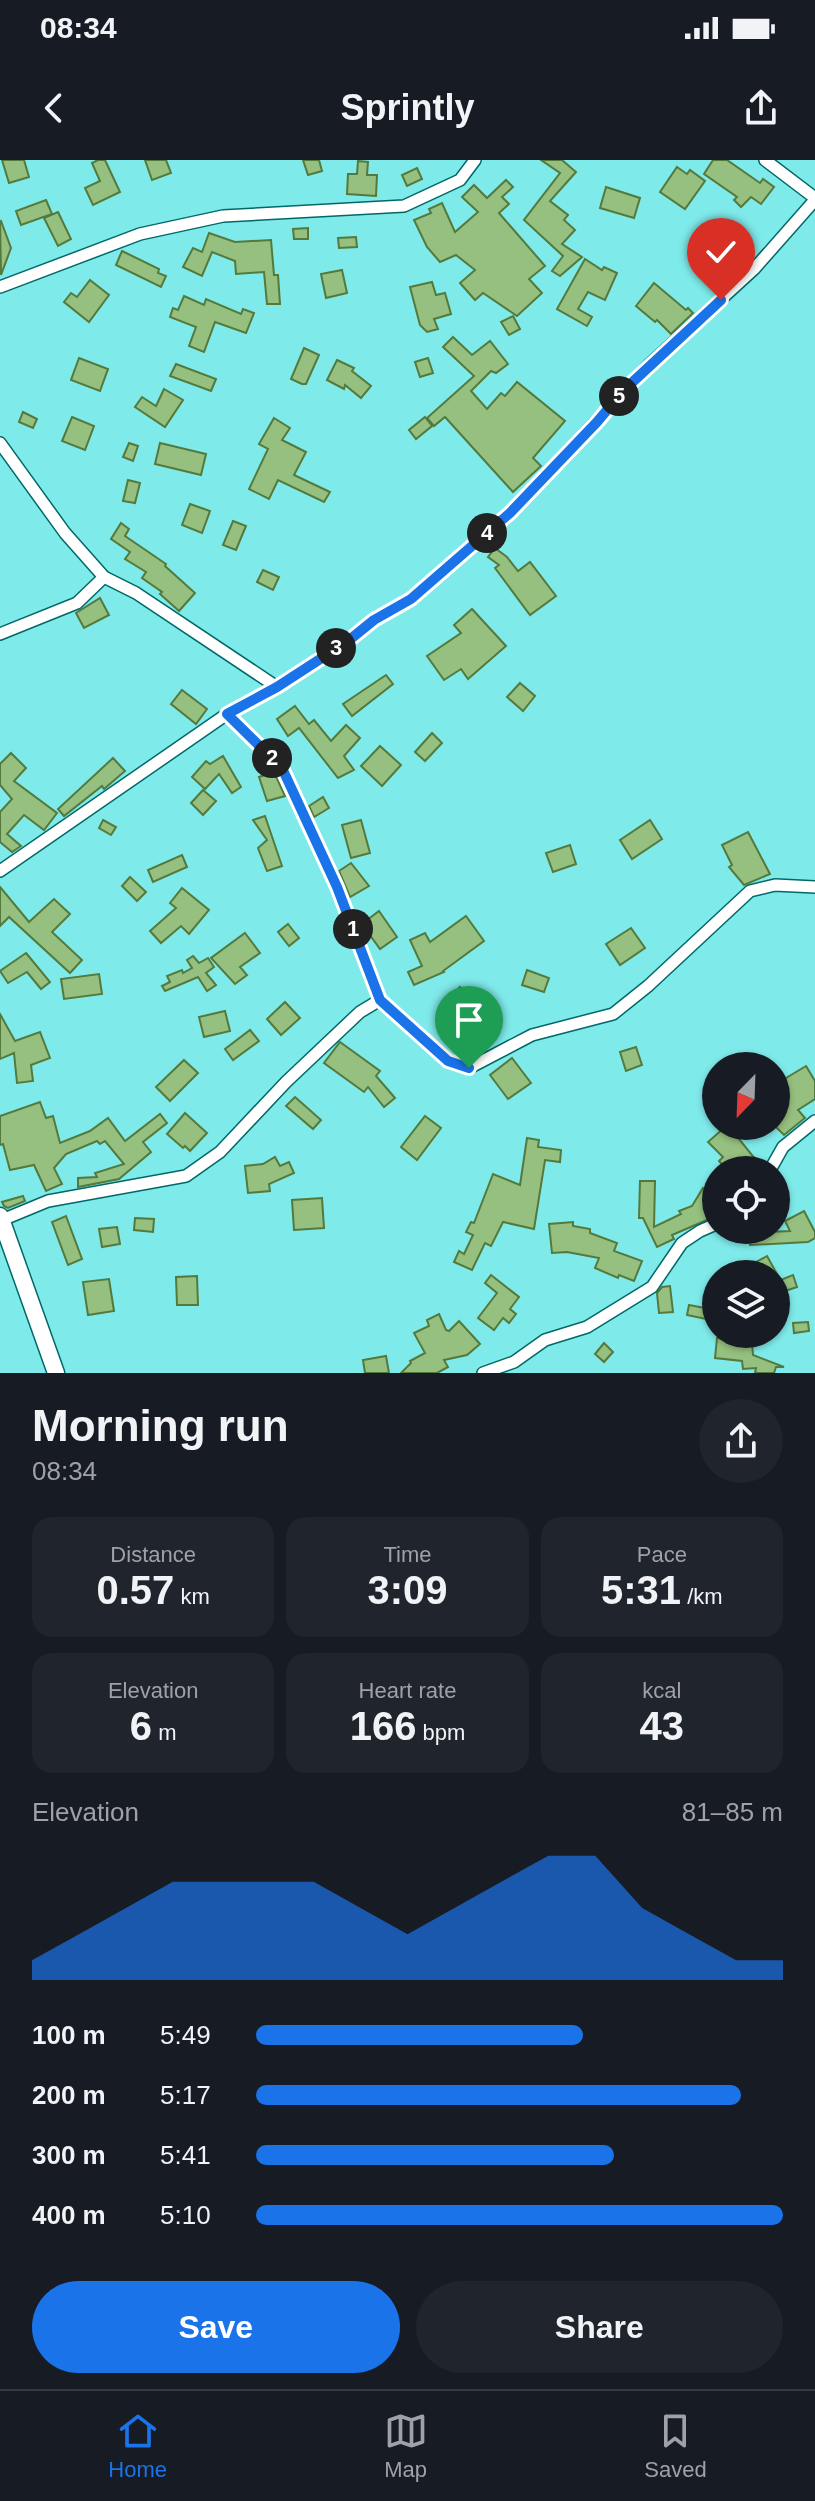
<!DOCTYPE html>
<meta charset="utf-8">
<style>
:root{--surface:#171b24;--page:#20242c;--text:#f1f3f6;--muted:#9ea1a6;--line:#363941;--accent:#1a73e8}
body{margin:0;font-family:Helvetica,sans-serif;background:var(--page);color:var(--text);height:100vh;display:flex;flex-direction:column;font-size:30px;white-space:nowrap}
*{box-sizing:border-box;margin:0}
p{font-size:26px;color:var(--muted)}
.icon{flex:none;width:44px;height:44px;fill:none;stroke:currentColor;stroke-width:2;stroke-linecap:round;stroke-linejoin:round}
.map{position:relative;height:1213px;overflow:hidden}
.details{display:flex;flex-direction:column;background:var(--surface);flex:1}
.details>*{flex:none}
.needle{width:52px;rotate:203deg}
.buttons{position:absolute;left:702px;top:892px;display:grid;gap:16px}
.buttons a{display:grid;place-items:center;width:88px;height:88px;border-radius:50%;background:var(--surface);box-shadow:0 2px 6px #0004;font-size:40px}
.pin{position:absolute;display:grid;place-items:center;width:68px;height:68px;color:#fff;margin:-82px -34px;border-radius:50% 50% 50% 0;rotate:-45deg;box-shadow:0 0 8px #0007}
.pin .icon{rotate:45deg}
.km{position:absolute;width:40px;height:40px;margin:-20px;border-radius:50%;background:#222;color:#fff;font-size:22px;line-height:40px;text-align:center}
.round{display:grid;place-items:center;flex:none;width:84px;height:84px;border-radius:42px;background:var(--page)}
.head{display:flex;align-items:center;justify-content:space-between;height:136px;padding:0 32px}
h1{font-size:44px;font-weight:700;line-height:60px}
.figures{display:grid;grid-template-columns:repeat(3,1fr);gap:12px;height:136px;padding:8px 32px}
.figures div{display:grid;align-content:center;border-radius:20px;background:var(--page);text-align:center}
.figures b{font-size:40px;font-weight:700}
.figures small{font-size:22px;font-weight:400}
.figures p{font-size:22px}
.chart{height:224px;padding:16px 32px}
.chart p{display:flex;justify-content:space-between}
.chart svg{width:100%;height:144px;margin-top:8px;fill:var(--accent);opacity:.7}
.primary-button{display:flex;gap:16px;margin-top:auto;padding:16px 32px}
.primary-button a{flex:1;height:92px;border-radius:48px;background:var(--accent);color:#fff;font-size:32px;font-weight:700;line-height:92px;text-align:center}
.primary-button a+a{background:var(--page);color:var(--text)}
ul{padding:0 32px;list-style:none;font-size:26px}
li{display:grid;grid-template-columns:128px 96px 1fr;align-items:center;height:60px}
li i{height:20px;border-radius:10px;background:var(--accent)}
.status{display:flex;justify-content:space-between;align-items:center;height:56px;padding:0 40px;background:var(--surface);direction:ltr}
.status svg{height:22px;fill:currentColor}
header{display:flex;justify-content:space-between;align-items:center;height:104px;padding:0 32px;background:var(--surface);font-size:36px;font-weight:700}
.dock{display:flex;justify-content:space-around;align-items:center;height:112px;border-top:2px solid var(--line);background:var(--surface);font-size:22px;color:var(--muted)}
.dock a{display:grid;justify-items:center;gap:4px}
.dock .current{color:var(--accent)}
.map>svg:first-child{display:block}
.building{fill:#96c07f;stroke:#537a3c;stroke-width:2}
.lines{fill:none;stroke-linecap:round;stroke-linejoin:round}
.street-casing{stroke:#016868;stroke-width:14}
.secondary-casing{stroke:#016868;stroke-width:19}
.street{stroke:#fff;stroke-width:11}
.secondary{stroke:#fff;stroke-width:16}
.route-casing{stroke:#fff;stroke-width:16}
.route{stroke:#1a73e8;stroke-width:10}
</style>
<div class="status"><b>08:34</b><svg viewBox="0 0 49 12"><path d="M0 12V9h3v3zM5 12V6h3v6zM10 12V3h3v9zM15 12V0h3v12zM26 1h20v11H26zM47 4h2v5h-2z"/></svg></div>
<header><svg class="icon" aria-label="back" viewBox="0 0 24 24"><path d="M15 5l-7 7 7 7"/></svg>Sprintly<svg class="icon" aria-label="share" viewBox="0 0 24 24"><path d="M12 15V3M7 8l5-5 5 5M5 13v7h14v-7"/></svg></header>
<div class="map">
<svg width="815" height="1213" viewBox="0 0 815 1213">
<rect width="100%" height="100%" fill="#7feaea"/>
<!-- building -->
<g class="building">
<path d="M 2,0 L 24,0 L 29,17 L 9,23 Z"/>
<path d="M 98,0 L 105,0 L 120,32 L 93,45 L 85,28 L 100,21 L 92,3 Z"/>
<path d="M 145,0 L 166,0 L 171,13 L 152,20 Z"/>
<path d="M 303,0 L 319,0 L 322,11 L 308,15 Z"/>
<path d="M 541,0 L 562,0 L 576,12 L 550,41 L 568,55 L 564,60 L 575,70 L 562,84 L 582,97 L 560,116 L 552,111 L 563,96 L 524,60 L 560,13 Z"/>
<path d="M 713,0 L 727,0 L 760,23 L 763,19 L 774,27 L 761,44 L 751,37 L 741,47 L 734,40 L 737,37 L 704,14 Z"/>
<path d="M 358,1 L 368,2 L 367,15 L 377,15 L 376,36 L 347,34 L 348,14 L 357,14 Z"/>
<path d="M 677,7 L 687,14 L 690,10 L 705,21 L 685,49 L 660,32 Z"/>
<path d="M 417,8 L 422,19 L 407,26 L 402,15 Z"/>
<path d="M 506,20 L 513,27 L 502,37 L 509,44 L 499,53 L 545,106 L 529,119 L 542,133 L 517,156 L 483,133 L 475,140 L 460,123 L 475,110 L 456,95 L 440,102 L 427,87 L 414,60 L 431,53 L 429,49 L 442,43 L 455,72 L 478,52 L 462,37 L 474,25 L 487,38 Z"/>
<path d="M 606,27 L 640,38 L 634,58 L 600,48 Z"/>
<path d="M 46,40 L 52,54 L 21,65 L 16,51 Z"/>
<path d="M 58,52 L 71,79 L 58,86 L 44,58 Z"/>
<path d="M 1,61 L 11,88 L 1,115 L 0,62 Z"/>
<path d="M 308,68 L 308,79 L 294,79 L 293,69 Z"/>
<path d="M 209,73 L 235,82 L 271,80 L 274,115 L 278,115 L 280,144 L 267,144 L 264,112 L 236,114 L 235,101 L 212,92 L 202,116 L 183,107 L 193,88 L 202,92 Z"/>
<path d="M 356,77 L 357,87 L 339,88 L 338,78 Z"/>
<path d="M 122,91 L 159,109 L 158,113 L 166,116 L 161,127 L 116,105 Z"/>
<path d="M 585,99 L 602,110 L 604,107 L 617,113 L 605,140 L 588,132 L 578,149 L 592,157 L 587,166 L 557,149 Z"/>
<path d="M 342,110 L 347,133 L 326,138 L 321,114 Z"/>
<path d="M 90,120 L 109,135 L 89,162 L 64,142 L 71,133 L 77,137 Z"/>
<path d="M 432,122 L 436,135 L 445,133 L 451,154 L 434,159 L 438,169 L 427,172 L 420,165 L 410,127 Z"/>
<path d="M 654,123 L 686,150 L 688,148 L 693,153 L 671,174 L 657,160 L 655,162 L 636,146 Z"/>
<path d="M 184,136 L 204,145 L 206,139 L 241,154 L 243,149 L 254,153 L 246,173 L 215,162 L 204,192 L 189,186 L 196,167 L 170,157 L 173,148 L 178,150 Z"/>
<path d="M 513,156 L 520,169 L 509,175 L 501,162 Z"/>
<path d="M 453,177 L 472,195 L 490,181 L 508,204 L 496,213 L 491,211 L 471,231 L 487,249 L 501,233 L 505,236 L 517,222 L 565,261 L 533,298 L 541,306 L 513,332 L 445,257 L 434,266 L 427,258 L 474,216 L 443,187 Z"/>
<path d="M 304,188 L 319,195 L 306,224 L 302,224 L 291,219 Z"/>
<path d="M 79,198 L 108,209 L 100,231 L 71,220 Z"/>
<path d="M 428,198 L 433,213 L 420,217 L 415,202 Z"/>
<path d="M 337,200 L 354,208 L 352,211 L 371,226 L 361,238 L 345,225 L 344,229 L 327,220 Z"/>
<path d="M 176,204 L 216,219 L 211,231 L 170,216 Z"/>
<path d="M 164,229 L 183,240 L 165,267 L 135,247 L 142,237 L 156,246 Z"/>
<path d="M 23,252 L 37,259 L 33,268 L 19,262 Z"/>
<path d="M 72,257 L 94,266 L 85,290 L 62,281 Z"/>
<path d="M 425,257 L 432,266 L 416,279 L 409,270 Z"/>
<path d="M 274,258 L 290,268 L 282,280 L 306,292 L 294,315 L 330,332 L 324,342 L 278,320 L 269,339 L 249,329 L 268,289 L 259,284 Z"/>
<path d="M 129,283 L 138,286 L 133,301 L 123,297 Z"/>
<path d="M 160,283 L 206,294 L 201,315 L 155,304 Z"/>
<path d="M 128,320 L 140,323 L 135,343 L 123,341 Z"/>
<path d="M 190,344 L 210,351 L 202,373 L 182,365 Z"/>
<path d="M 233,361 L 246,366 L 236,390 L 223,385 Z"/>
<path d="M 121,363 L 129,369 L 125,376 L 166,404 L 165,406 L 195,433 L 179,451 L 160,434 L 162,432 L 142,418 L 146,412 L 125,399 L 130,392 L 111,379 Z"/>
<path d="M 495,388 L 507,397 L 518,411 L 530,402 L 556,436 L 530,455 L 495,408 L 499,405 L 488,397 Z"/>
<path d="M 263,410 L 279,417 L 273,430 L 257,422 Z"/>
<path d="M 100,438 L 109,455 L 84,468 L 76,453 Z"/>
<path d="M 472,449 L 506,486 L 468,519 L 461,509 L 444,520 L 427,496 L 461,473 L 454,465 Z"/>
<path d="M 386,515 L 393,524 L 352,556 L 343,544 Z"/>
<path d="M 520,523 L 535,536 L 523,551 L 507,537 Z"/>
<path d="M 182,530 L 207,549 L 196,564 L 171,544 Z"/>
<path d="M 295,546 L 309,564 L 314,560 L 331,581 L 346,565 L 360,578 L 344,596 L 354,610 L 338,618 L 299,568 L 288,576 L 277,559 Z"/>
<path d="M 432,573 L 442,583 L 425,601 L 415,592 Z"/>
<path d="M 380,586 L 401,605 L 382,626 L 361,606 Z"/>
<path d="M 11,593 L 26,608 L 14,621 L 57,653 L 44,670 L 24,655 L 7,674 L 21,686 L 12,692 L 0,682 L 0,652 L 12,639 L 0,625 L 0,604 Z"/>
<path d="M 223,596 L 241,627 L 232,633 L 219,614 L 205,629 L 192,617 L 206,601 L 210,604 Z"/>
<path d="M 113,598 L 125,611 L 104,629 L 102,626 L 64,656 L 58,649 Z"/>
<path d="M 274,612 L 285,636 L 267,641 L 259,617 Z"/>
<path d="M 203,630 L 216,641 L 203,655 L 191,643 Z"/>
<path d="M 323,637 L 329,648 L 314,657 L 309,646 Z"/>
<path d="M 265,656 L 282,706 L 267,711 L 258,688 L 267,680 L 253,660 Z"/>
<path d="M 103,660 L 116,667 L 111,675 L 99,668 Z"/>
<path d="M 361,660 L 370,693 L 351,698 L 342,665 Z"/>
<path d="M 650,660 L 662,679 L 632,699 L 620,680 Z"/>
<path d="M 748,672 L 770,714 L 744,725 L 729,707 L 732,705 L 722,685 Z"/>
<path d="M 570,685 L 576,704 L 553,712 L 546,693 Z"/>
<path d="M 182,695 L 187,707 L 153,722 L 148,710 Z"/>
<path d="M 351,703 L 369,726 L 350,737 L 339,711 Z"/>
<path d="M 130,717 L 146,732 L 137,741 L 122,726 Z"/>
<path d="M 0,727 L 29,762 L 54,739 L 70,754 L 52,772 L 82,800 L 70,813 L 9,757 L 0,766 Z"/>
<path d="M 182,728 L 209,750 L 189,774 L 181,766 L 161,783 L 150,771 L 176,748 L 170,743 Z"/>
<path d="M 379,751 L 397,777 L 380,789 L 362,764 Z"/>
<path d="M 466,756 L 484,781 L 443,811 L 444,812 L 414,825 L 408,812 L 422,806 L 410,780 L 425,773 L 430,782 Z"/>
<path d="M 288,764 L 299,778 L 289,786 L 278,772 Z"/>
<path d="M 631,768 L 645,788 L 620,805 L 606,784 Z"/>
<path d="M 245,773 L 260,793 L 240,807 L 247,815 L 235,824 L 211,798 Z"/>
<path d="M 26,793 L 50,822 L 41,829 L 27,812 L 8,823 L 0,811 Z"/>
<path d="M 193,796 L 199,803 L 208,798 L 214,807 L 206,813 L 216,825 L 207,831 L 198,817 L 165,831 L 162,826 L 170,822 L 167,816 L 182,810 L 183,813 L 192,808 L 187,800 Z"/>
<path d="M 527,810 L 549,818 L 544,832 L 522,825 Z"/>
<path d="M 99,814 L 102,834 L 64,839 L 61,819 Z"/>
<path d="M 460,827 L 478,846 L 461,863 L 442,845 Z"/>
<path d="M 285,842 L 300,858 L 281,875 L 267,859 Z"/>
<path d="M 225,851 L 230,871 L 204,877 L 199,857 Z"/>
<path d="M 0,854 L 15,881 L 40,872 L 50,898 L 31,905 L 33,921 L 17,923 L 14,893 L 0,899 Z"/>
<path d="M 250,870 L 259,881 L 233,900 L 225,889 Z"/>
<path d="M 340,882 L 380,911 L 376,916 L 395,938 L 384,947 L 368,927 L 364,932 L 324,903 Z"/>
<path d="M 636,887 L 642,905 L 626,911 L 620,892 Z"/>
<path d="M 512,898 L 531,923 L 508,939 L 490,915 Z"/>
<path d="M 184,900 L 198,913 L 170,941 L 156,927 Z"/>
<path d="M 806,906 L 815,921 L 815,939 L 798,950 L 805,958 L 784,975 L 776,967 L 776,935 L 785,927 L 781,921 Z"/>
<path d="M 295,937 L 321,960 L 313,969 L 286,946 Z"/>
<path d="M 40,942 L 46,958 L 53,956 L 60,983 L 90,971 L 108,958 L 125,981 L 160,954 L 167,963 L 143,982 L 151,992 L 119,1019 L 78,1027 L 78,1018 L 97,1017 L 95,1013 L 124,1004 L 105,981 L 100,984 L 97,981 L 66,994 L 54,1008 L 62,1024 L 46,1031 L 34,1005 L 10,1010 L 3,984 L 0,985 L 0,956 Z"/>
<path d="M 185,953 L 207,973 L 190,991 L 185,986 L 183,988 L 167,974 Z"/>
<path d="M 425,956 L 441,968 L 417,1000 L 401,987 Z"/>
<path d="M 726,966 L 735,974 L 760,1005 L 755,1010 L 727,1010 L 719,1001 L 723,997 L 708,982 Z"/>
<path d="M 527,978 L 539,980 L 538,987 L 561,990 L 560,1002 L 545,1000 L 534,1069 L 503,1062 L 491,1086 L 485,1083 L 472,1110 L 454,1102 L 459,1091 L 464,1094 L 473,1075 L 466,1072 L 471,1062 L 474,1063 L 493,1014 L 520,1025 Z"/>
<path d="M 275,997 L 280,1006 L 289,1002 L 294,1013 L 269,1024 L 270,1031 L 248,1033 L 245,1006 L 263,1004 Z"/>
<path d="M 640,1021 L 655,1021 L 654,1067 L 681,1054 L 679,1051 L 692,1046 L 703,1028 L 716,1036 L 716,1056 L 672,1075 L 674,1079 L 657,1087 L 643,1058 L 639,1058 Z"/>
<path d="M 23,1036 L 25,1041 L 8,1048 L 4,1046 L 2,1042 Z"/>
<path d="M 322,1038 L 324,1068 L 294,1070 L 292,1040 Z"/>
<path d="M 804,1051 L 815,1072 L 815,1078 L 808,1082 L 750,1085 L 749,1073 L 790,1071 L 785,1061 Z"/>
<path d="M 66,1056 L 82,1099 L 68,1105 L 52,1062 Z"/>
<path d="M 135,1058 L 154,1059 L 153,1072 L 134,1070 Z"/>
<path d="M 573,1062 L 573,1066 L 590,1069 L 590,1073 L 617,1083 L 614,1091 L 642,1101 L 634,1121 L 619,1115 L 618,1118 L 595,1108 L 599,1098 L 567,1092 L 552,1093 L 549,1064 Z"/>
<path d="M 117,1067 L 120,1084 L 102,1087 L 99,1069 Z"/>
<path d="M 767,1096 L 777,1114 L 756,1114 L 751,1105 Z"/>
<path d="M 491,1115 L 519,1137 L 510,1149 L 516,1154 L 509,1163 L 503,1158 L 494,1170 L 478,1158 L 497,1133 L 485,1123 Z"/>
<path d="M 793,1115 L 797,1127 L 782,1132 L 778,1121 Z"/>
<path d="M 197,1116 L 198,1145 L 177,1145 L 176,1117 Z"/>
<path d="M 109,1119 L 114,1151 L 88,1155 L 83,1122 Z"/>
<path d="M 670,1126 L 673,1152 L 659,1153 L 657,1133 L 662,1127 Z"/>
<path d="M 689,1145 L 716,1150 L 716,1161 L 687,1155 Z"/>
<path d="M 439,1154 L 446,1170 L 449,1171 L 459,1161 L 480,1184 L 467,1195 L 444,1200 L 448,1207 L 437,1213 L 401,1213 L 411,1203 L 410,1201 L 425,1193 L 414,1173 L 429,1166 L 427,1160 Z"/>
<path d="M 808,1162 L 809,1171 L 794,1173 L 793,1163 Z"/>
<path d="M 717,1178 L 728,1179 L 727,1183 L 752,1182 L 753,1195 L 784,1207 L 776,1207 L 774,1213 L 755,1213 L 756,1208 L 743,1209 L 742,1201 L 715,1198 Z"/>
<path d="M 604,1183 L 613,1192 L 604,1202 L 595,1194 Z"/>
<path d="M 386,1196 L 389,1213 L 365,1213 L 363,1200 Z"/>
</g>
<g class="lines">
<!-- street casing -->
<g class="street-casing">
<g id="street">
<path d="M 765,0 L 815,38"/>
<path d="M 0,127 L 140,74 L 223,56 L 404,46 L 460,20 L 475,0"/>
<path d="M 0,283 L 65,373 L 104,417 L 136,433 L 277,527"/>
<path d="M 0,474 L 77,443 L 104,417"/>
<path d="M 227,554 L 282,608 L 337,727 L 380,840 L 448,901 L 469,908 L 532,875 L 613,854 L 648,826 L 750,731 L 775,725 L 815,727"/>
<path d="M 0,711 L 227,554 L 277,527 L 348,481 L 374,460 L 411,439 L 510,353 L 649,205 L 754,109 L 815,40"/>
<path d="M 770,1010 L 783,987 L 815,961"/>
<path d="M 2,1060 L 48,1041 L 186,1016 L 220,992 L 286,922 L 360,852 L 380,840"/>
<path d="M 483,1213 L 514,1202 L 545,1180 L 587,1167 L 652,1127 L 682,1083 L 700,1071 L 716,1064"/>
</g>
</g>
<!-- secondary casing -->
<g class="secondary-casing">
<path id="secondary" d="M 0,1056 L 56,1213"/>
</g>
<!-- street -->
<use href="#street" class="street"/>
<!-- secondary -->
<use href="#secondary" class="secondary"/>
</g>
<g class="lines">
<!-- route casing -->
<g class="route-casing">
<path id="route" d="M 469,908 L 448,901 L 380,840 L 337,727 L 282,608 L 227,554 L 277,527 L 348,481 L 374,460 L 411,439 L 510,353 L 597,262 L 624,230 L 721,140"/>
</g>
<!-- route -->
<use href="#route" class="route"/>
</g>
</svg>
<div class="buttons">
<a><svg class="needle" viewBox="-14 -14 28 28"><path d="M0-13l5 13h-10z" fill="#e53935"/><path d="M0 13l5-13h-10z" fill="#9ea1a6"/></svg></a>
<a><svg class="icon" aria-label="locate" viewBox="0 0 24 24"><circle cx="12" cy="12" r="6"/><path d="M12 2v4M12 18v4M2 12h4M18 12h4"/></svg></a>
<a><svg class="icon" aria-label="layers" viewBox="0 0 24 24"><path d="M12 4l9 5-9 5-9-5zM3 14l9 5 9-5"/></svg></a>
</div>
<div class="pin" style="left:469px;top:908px;background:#1e9e55"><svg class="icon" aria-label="arrive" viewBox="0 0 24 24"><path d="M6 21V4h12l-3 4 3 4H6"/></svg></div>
<div class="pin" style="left:721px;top:140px;background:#d93025"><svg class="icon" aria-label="check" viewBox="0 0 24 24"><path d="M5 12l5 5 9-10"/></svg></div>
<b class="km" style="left:353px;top:769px">1</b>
<b class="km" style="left:272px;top:598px">2</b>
<b class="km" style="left:336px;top:488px">3</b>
<b class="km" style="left:487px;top:373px">4</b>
<b class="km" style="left:619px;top:236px">5</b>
</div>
<section class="details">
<div class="head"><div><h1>Morning run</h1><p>08:34</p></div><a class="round"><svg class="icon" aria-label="share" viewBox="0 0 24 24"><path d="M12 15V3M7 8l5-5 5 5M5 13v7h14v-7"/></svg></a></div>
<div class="figures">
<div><p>Distance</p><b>0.57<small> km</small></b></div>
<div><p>Time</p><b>3:09</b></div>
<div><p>Pace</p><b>5:31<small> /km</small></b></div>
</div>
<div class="figures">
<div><p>Elevation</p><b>6<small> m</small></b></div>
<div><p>Heart rate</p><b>166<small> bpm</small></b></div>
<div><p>kcal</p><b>43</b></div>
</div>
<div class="chart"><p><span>Elevation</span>81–85 m</p>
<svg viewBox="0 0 160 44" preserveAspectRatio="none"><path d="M0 44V38L10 30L20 22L30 14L40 14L50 14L60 14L70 22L80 30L90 22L100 14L110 6L120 6L130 22L140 30L150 38L160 38V44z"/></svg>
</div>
<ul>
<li><b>100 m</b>5:49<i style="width:62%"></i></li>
<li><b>200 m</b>5:17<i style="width:92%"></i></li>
<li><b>300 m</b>5:41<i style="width:68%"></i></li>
<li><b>400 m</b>5:10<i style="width:100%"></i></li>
</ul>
<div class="primary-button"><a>Save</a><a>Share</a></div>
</section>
<nav class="dock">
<a class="current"><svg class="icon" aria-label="home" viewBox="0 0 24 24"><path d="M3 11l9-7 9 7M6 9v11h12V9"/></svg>Home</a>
<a><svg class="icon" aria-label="map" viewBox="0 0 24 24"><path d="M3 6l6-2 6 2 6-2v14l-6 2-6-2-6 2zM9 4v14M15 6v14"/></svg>Map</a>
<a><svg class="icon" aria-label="saved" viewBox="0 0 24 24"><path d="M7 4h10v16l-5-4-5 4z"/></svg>Saved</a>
</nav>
